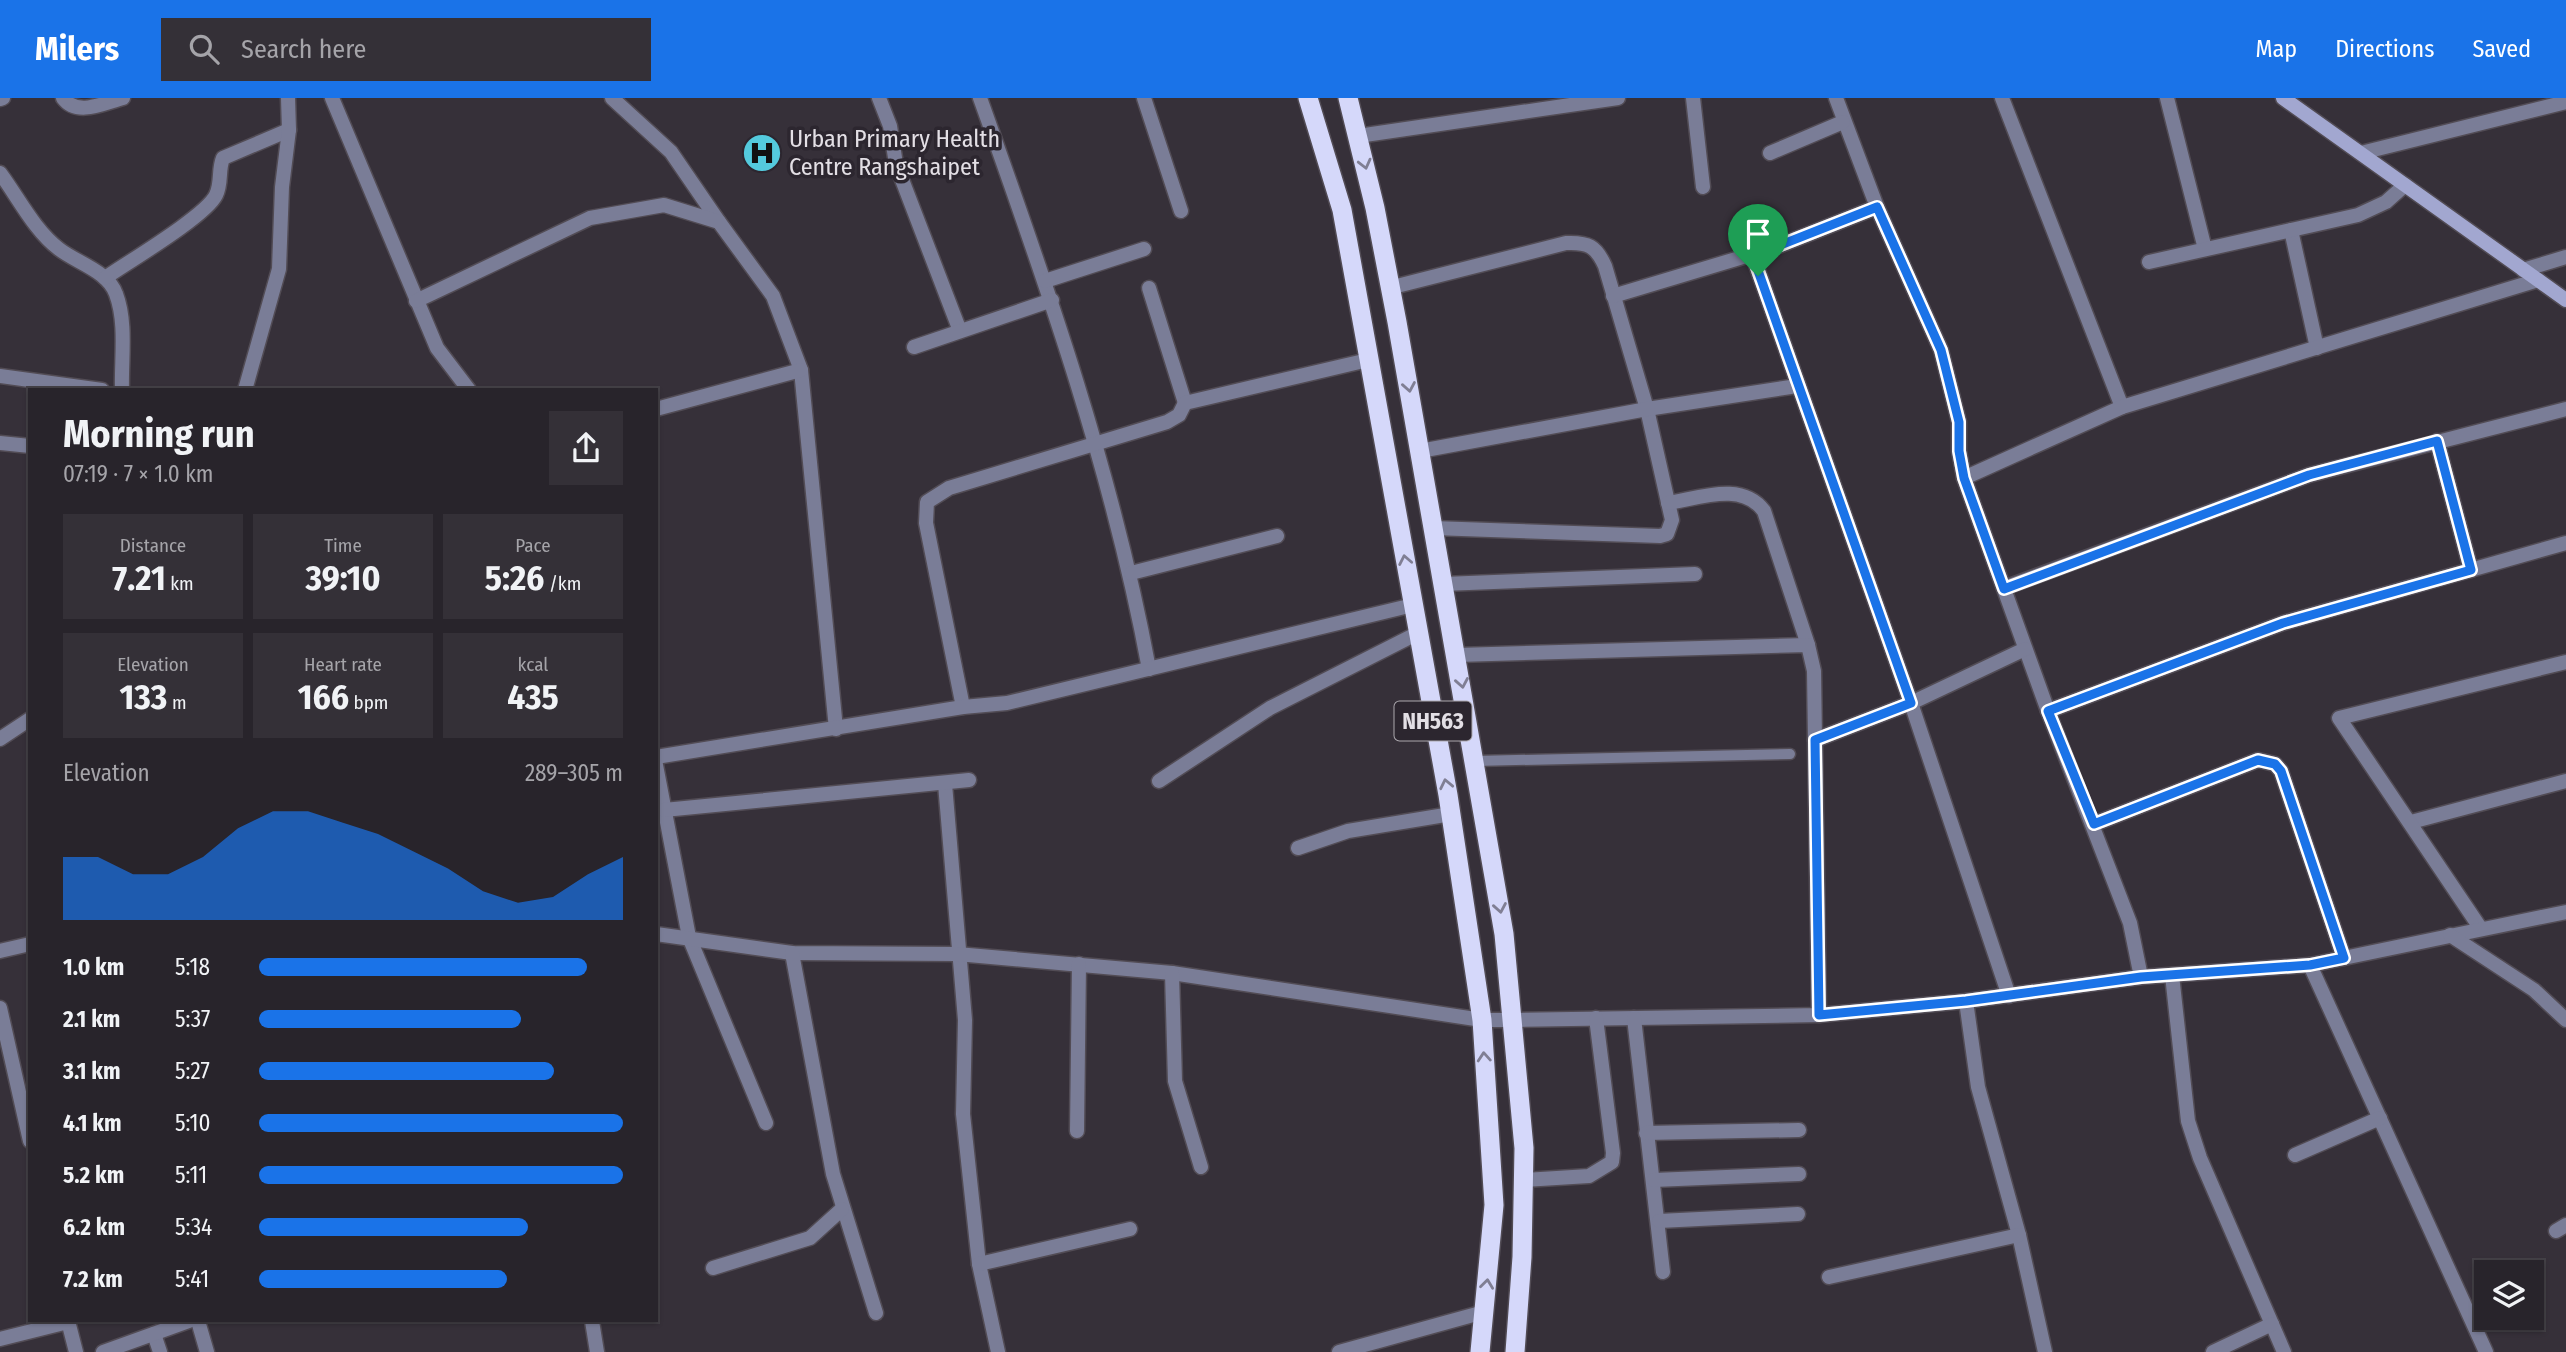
<!DOCTYPE html>
<meta charset="utf-8">
<style>
:root{--surface:#28242b;--page:#343037;--text:#f1f3f6;--muted:#a5a4a9;--line:#444147;--accent:#1a73e8}
body{margin:0;font-family:"Fira Sans Condensed",sans-serif;background:var(--page);color:var(--text);height:100vh;display:flex;flex-direction:column;font-size:26px;white-space:nowrap}
*{box-sizing:border-box;margin:0}
p{font-size:23px;color:var(--muted)}
.icon{flex:none;width:38px;height:38px;fill:none;stroke:currentColor;stroke-width:2;stroke-linecap:round;stroke-linejoin:round}
.map{position:relative;flex:1;overflow:hidden}
.sheet{position:absolute;left:28px;top:290px;width:630px;height:934px;display:flex;flex-direction:column;background:var(--surface);border-radius:0px;box-shadow:0 2px 5px #0004,0 0 0 2px var(--line)}
.sheet>*{flex:none}
.tools{position:absolute;left:2474px;top:1162px;display:grid;gap:14px}
.tools a{display:grid;place-items:center;width:70px;height:70px;border-radius:0px;background:var(--surface);box-shadow:0 2px 5px #0004,0 0 0 2px var(--line);font-size:35px}
.pin{position:absolute;display:grid;place-items:center;width:60px;height:60px;color:#fff;margin:-72px -30px;border-radius:50% 50% 50% 0;rotate:-45deg;box-shadow:0 0 7px #0007}
.pin .icon{rotate:45deg}
.round{display:grid;place-items:center;flex:none;width:74px;height:74px;border-radius:0px;background:var(--page)}
.summary{display:flex;align-items:center;justify-content:space-between;height:119px;padding:0 35px}
h1{font-size:38px;font-weight:700;line-height:52px}
.stats{display:grid;grid-template-columns:repeat(3,1fr);gap:10px;height:119px;padding:7px 35px}
.stats div{display:grid;align-content:center;border-radius:0px;background:var(--page);text-align:center}
.stats b{font-size:35px;font-weight:700}
.stats small{font-size:19px;font-weight:400}
.stats p{font-size:19px}
.chart{height:196px;padding:14px 35px}
.chart p{display:flex;justify-content:space-between}
.chart svg{width:100%;height:126px;margin-top:7px;fill:var(--accent);opacity:.7}
ul{padding:0 35px;list-style:none;font-size:23px}
li{display:grid;grid-template-columns:112px 84px 1fr;align-items:center;height:52px}
li i{height:18px;border-radius:9px;background:var(--accent)}
header{display:flex;align-items:center;gap:42px;box-sizing:border-box;height:98px;padding:0 35px;background:var(--accent);color:#fff}
header strong{font-size:33px}
nav{display:flex;gap:38px;margin-inline-start:auto;font-size:24px}
.search{width:490px;height:63px;background:var(--page);display:flex;align-items:center;gap:18px;box-sizing:border-box;padding:0 24px;border-radius:0px;color:var(--muted);font-size:26px}
.map>svg:first-child{display:block}
.lines{fill:none;stroke-linecap:round;stroke-linejoin:round}
.service-casing{stroke:#524c55;stroke-width:13}
.minor-casing{stroke:#524c55;stroke-width:17}
.secondary-casing{stroke:#524c55;stroke-width:17}
.trunk-casing{stroke:#524c55;stroke-width:22}
.service{stroke:#7a7d97;stroke-width:10}
.minor{stroke:#7a7d97;stroke-width:14}
.secondary{stroke:#a2a7d0;stroke-width:14}
.trunk{stroke:#d5d8fa;stroke-width:19}
.oneway{stroke:#807f94}
.route-casing{stroke:#fff;stroke-width:14}
.route{stroke:#1a73e8;stroke-width:9}
.labels{text-anchor:middle;dominant-baseline:central;stroke-width:7;stroke-linejoin:round;paint-order:stroke}
.shield{fill:#2c262f;stroke:#aca8ae;stroke-width:2}
.shield-label{font-size:23px;font-weight:bold;fill:#e3dfe5}
.poi-label{font-size:24px;fill:#e3dfe5;stroke:#2c262f;text-anchor:start}
</style>
<header>
<strong>Milers</strong>
<div class="search"><svg class="icon" aria-label="search" viewBox="0 0 24 24"><circle cx="10" cy="10" r="6"/><path d="M15 15l6 6"/></svg>Search here</div>
<nav><a>Map</a><a>Directions</a><a>Saved</a></nav>
</header>
<div class="map">
<svg width="2566" height="1254" viewBox="0 0 2566 1254">
<rect width="100%" height="100%" fill="#363039"/>
<g class="lines">
<!-- service casing -->
<g class="service-casing">
<path id="service" d="M 1475,663 L 1790,656"/>
</g>
<!-- minor casing -->
<g class="minor-casing">
<g id="minor">
<path d="M 63,0 C 77,19 104,5 123,0"/>
<path d="M 332,0 L 437,250 L 469,292"/>
<path d="M 612,0 L 671,54 L 719,124"/>
<path d="M 879,0 L 890,28 L 896,66 L 960,233"/>
<path d="M 980,0 C 1047,187 1113,376 1149,571"/>
<path d="M 1144,0 L 1181,113"/>
<path d="M 1693,0 L 1703,89"/>
<path d="M 1836,0 L 1877,109 L 1941,252 L 1959,324 L 1959,353 L 1964,380 L 2048,613 L 2130,825 L 2141,879"/>
<path d="M 2002,0 L 2122,309"/>
<path d="M 2167,0 L 2205,151"/>
<path d="M 0,1 L 3,0"/>
<path d="M 1358,38 L 1618,0"/>
<path d="M 1770,55 L 1843,24"/>
<path d="M 2361,55 L 2566,4"/>
<path d="M 0,75 C 18,99 34,132 59,151 C 77,165 108,173 116,196 C 127,225 121,262 122,292"/>
<path d="M 1877,109 L 1773,150 L 1761,157 L 1756,167 L 1911,605 L 2009,898"/>
<path d="M 2291,132 L 2317,250"/>
<path d="M 2149,164 L 2358,117 L 2386,104 L 2405,87"/>
<path d="M 2523,172 L 2566,159"/>
<path d="M 105,180 C 128,164 206,118 216,97 C 222,85 218,72 223,60 L 289,32"/>
<path d="M 1045,183 L 1144,151"/>
<path d="M 1149,190 L 1185,305"/>
<path d="M 1389,190 L 1566,145 C 1588,144 1596,148 1605,168 L 1647,311 L 1672,422 L 1667,436 L 1660,438 L 1433,430"/>
<path d="M 1613,198 L 1766,152"/>
<path d="M 416,203 L 590,120 L 664,107 L 719,124 L 773,198 L 801,272 L 836,631"/>
<path d="M 914,249 L 1052,202"/>
<path d="M 0,278 L 102,292"/>
<path d="M 245,292 L 279,171 L 282,89 L 289,32 L 288,0"/>
<path d="M 656,311 L 801,272"/>
<path d="M 2437,343 L 2471,472"/>
<path d="M 0,345 L 30,348"/>
<path d="M 1420,353 L 1647,311 L 1797,288"/>
<path d="M 1964,380 L 2122,309 L 2538,182"/>
<path d="M 1668,405 C 1700,400 1742,383 1764,413 L 1808,547"/>
<path d="M 1131,475 L 1277,438"/>
<path d="M 1443,486 L 1695,476"/>
<path d="M 2004,490 L 2309,377 L 2566,311"/>
<path d="M 1457,557 L 1808,547 L 1814,573 L 1819,917"/>
<path d="M 963,609 L 926,425 L 927,404 L 949,390 L 1167,324 L 1179,317 L 1185,305 L 1368,262"/>
<path d="M 2048,613 L 2283,525 L 2566,445"/>
<path d="M 0,641 L 30,621"/>
<path d="M 1815,642 L 1911,605 L 2025,551"/>
<path d="M 656,659 L 963,609 L 1007,605 L 1413,507"/>
<path d="M 656,667 L 689,839 L 766,1025"/>
<path d="M 1159,683 L 1270,610 L 1418,535"/>
<path d="M 945,686 L 965,922 L 963,1016 L 979,1166 L 998,1254"/>
<path d="M 664,712 L 969,682"/>
<path d="M 2411,724 L 2566,683"/>
<path d="M 2094,726 L 2258,662 L 2275,666 L 2281,673 L 2344,860"/>
<path d="M 1298,750 L 1348,733 L 1451,716"/>
<path d="M 2481,831 L 2339,620 L 2566,564"/>
<path d="M 656,836 L 792,855 L 957,856 L 1172,875 L 1482,922 L 1511,922 L 1819,917 L 1966,903 L 2141,879 L 2310,867 L 2566,814"/>
<path d="M 2450,837 L 2534,892 L 2566,922"/>
<path d="M 0,853 L 30,846"/>
<path d="M 792,855 L 833,1076 L 876,1215"/>
<path d="M 2310,867 L 2486,1254"/>
<path d="M 1172,875 L 1175,983 L 1201,1069"/>
<path d="M 2172,877 L 2188,1023 L 2200,1060 L 2284,1254"/>
<path d="M 1966,903 L 1978,989 L 2019,1137 L 2045,1254"/>
<path d="M 0,910 L 30,1043"/>
<path d="M 1634,920 L 1663,1174"/>
<path d="M 1077,1033 L 1079,866"/>
<path d="M 1646,1035 L 1799,1032"/>
<path d="M 2295,1057 L 2380,1020"/>
<path d="M 1524,1082 L 1589,1078 L 1612,1064 L 1613,1055 L 1596,920"/>
<path d="M 1654,1082 L 1799,1076"/>
<path d="M 1659,1123 L 1798,1116"/>
<path d="M 2556,1133 L 2566,1127"/>
<path d="M 979,1166 L 1130,1131"/>
<path d="M 713,1170 L 810,1140 L 842,1111"/>
<path d="M 1829,1179 L 2019,1137"/>
<path d="M 68,1223 L 76,1254"/>
<path d="M 198,1223 L 207,1254"/>
<path d="M 592,1223 L 597,1254"/>
<path d="M 154,1236 L 160,1254"/>
<path d="M 0,1241 L 68,1224"/>
<path d="M 103,1254 L 189,1223"/>
<path d="M 1339,1254 L 1484,1214"/>
<path d="M 2213,1254 L 2272,1226"/>
</g>
</g>
<!-- secondary casing -->
<g class="secondary-casing">
<path id="secondary" d="M 2283,0 L 2566,202"/>
</g>
<!-- trunk casing -->
<g class="trunk-casing">
<g id="trunk">
<path d="M 1308,0 L 1342,112 L 1448,697 L 1482,922 L 1494,1107 L 1480,1254"/>
<path d="M 1348,0 L 1375,110 L 1397,224 L 1504,836 L 1524,1050 L 1522,1159 L 1515,1254"/>
</g>
</g>
<!-- service -->
<use href="#service" class="service"/>
<!-- minor -->
<use href="#minor" class="minor"/>
<!-- secondary -->
<use href="#secondary" class="secondary"/>
<!-- trunk -->
<use href="#trunk" class="trunk"/>
</g>
<!-- one-way arrows -->
<defs><path id="oneway-chevron" d="M-2-3.5L2.5 0L-2 3.5" fill="none" stroke-width="1.6" stroke-linecap="round" stroke-linejoin="round" transform="scale(1.75)"/></defs>
<g class="oneway">
<use href="#oneway-chevron" transform="translate(1365 66) rotate(76)"/>
<use href="#oneway-chevron" transform="translate(1409 289) rotate(80)"/>
<use href="#oneway-chevron" transform="translate(1405 462) rotate(-101)"/>
<use href="#oneway-chevron" transform="translate(1462 585) rotate(80)"/>
<use href="#oneway-chevron" transform="translate(1446 686) rotate(-102)"/>
<use href="#oneway-chevron" transform="translate(1500 810) rotate(80)"/>
<use href="#oneway-chevron" transform="translate(1484 959) rotate(-94)"/>
<use href="#oneway-chevron" transform="translate(1487 1186) rotate(-83)"/>
</g>
<g class="lines">
<!-- route casing -->
<g class="route-casing">
<path id="route" d="M 1877,109 L 1941,252 L 1959,324 L 1959,353 L 1964,380 L 2004,491 L 2309,377 L 2437,343 L 2471,472 L 2283,525 L 2048,613 L 2094,726 L 2258,662 L 2275,666 L 2281,673 L 2344,860 L 2310,867 L 2141,879 L 1966,903 L 1819,917 L 1815,642 L 1911,605 L 1756,167 L 1760,157 L 1773,150 Z"/>
</g>
<!-- route -->
<use href="#route" class="route"/>
</g>
<!-- icons -->
<defs>
<g id="hospital-disc" transform="scale(2.0125)"><circle r="9.5" fill="#54cadd" stroke="#2c262f"/><path d="M-5-5h3v3.5h4V-5h3V5h-3V1.5h-4V5h-3Z" fill="#111"/></g>
</defs>
<g fill-rule="evenodd">
<use href="#hospital-disc" x="762" y="55"/>
</g>
<g class="labels">
<!-- shield labels -->
<rect class="shield" x="1394.5" y="603.5" width="77" height="39" rx="5"/>
<g class="shield-label">
<text x="1433" y="623">NH563</text>
</g>
<!-- poi labels -->
<g class="poi-label">
<text x="789" y="41">Urban Primary Health<tspan x="789" dy="28">Centre Rangshaipet</tspan></text>
</g>
</g>
</svg>
<div class="tools">
<a><svg class="icon" aria-label="layers" viewBox="0 0 24 24"><path d="M12 4l9 5-9 5-9-5zM3 14l9 5 9-5"/></svg></a>
</div>
<div class="pin" style="left:1758px;top:178px;background:#1e9e55"><svg class="icon" aria-label="arrive" viewBox="0 0 24 24"><path d="M6 21V4h12l-3 4 3 4H6"/></svg></div>
<section class="sheet">
<div class="summary"><div><h1>Morning run</h1><p>07:19 · 7 × 1.0 km</p></div><a class="round"><svg class="icon" aria-label="share" viewBox="0 0 24 24"><path d="M12 15V3M7 8l5-5 5 5M5 13v7h14v-7"/></svg></a></div>
<div class="stats">
<div><p>Distance</p><b>7.21<small> km</small></b></div>
<div><p>Time</p><b>39:10</b></div>
<div><p>Pace</p><b>5:26<small> /km</small></b></div>
</div>
<div class="stats">
<div><p>Elevation</p><b>133<small> m</small></b></div>
<div><p>Heart rate</p><b>166<small> bpm</small></b></div>
<div><p>kcal</p><b>435</b></div>
</div>
<div class="chart"><p><span>Elevation</span>289–305 m</p>
<svg viewBox="0 0 160 44" preserveAspectRatio="none"><path d="M0 44V22L10 22L20 28L30 28L40 22L50 12L60 6L70 6L80 10L90 14L100 20L110 26L120 34L130 38L140 36L150 28L160 22V44z"/></svg>
</div>
<ul>
<li><b>1.0 km</b>5:18<i style="width:90%"></i></li>
<li><b>2.1 km</b>5:37<i style="width:72%"></i></li>
<li><b>3.1 km</b>5:27<i style="width:81%"></i></li>
<li><b>4.1 km</b>5:10<i style="width:100%"></i></li>
<li><b>5.2 km</b>5:11<i style="width:100%"></i></li>
<li><b>6.2 km</b>5:34<i style="width:74%"></i></li>
<li><b>7.2 km</b>5:41<i style="width:68%"></i></li>
</ul>
</section>
</div>
